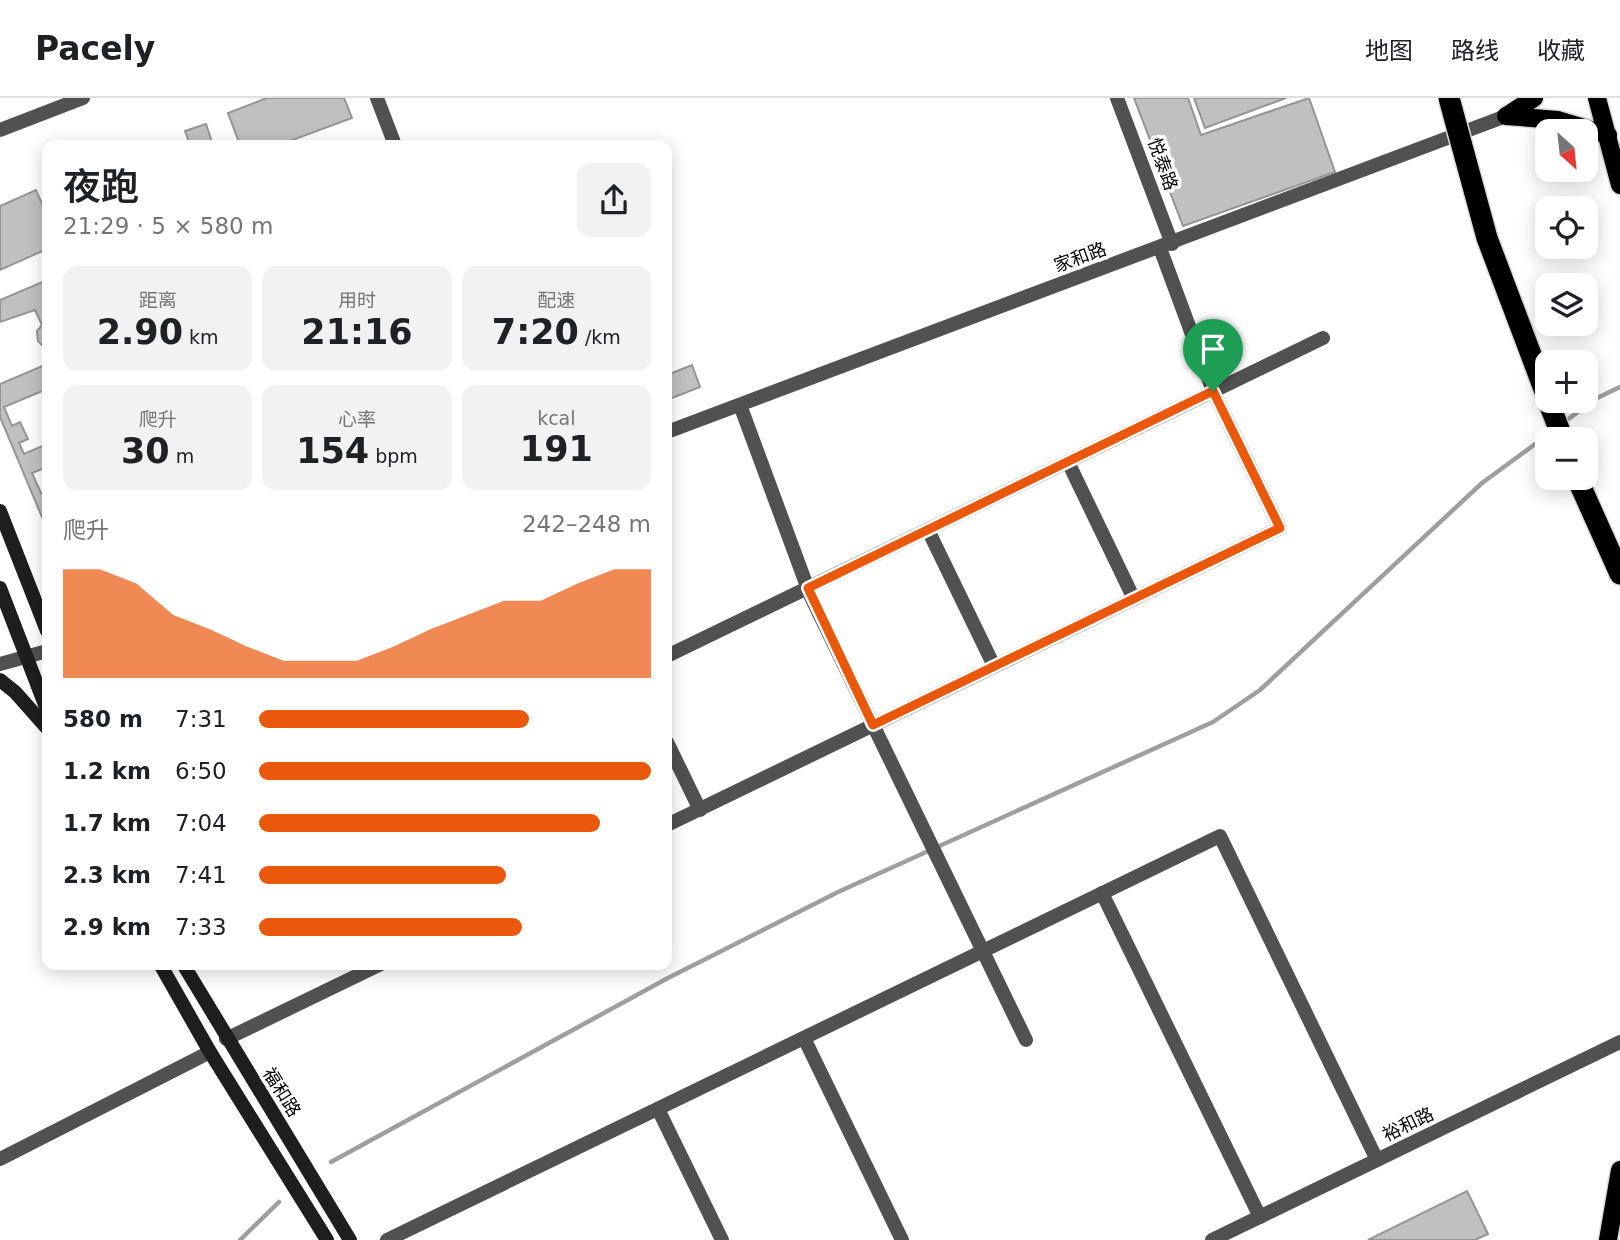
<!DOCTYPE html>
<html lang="zh">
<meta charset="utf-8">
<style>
:root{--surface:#fff;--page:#f2f2f2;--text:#202124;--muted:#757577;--line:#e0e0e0;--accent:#ea580c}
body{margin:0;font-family:"DejaVu Sans","Noto Sans SC",sans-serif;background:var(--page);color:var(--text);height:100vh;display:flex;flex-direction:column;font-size:26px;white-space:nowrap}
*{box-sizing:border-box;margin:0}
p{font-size:23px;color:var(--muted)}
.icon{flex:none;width:38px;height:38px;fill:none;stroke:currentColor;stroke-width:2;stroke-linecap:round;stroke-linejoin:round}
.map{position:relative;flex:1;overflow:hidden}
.panel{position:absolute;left:42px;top:42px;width:630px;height:830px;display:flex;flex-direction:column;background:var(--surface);border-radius:14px;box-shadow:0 4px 18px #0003}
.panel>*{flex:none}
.needle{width:46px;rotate:153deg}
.tools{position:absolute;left:1535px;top:21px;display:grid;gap:14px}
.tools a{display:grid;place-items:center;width:63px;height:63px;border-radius:14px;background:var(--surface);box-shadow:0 4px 18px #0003;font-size:35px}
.pin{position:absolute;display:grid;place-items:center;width:60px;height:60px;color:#fff;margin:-72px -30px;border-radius:50% 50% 50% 0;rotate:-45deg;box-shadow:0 0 7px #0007}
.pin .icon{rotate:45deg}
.round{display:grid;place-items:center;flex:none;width:74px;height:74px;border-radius:14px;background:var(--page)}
.overview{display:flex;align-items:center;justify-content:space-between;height:119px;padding:0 21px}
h1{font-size:38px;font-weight:600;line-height:52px}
.metrics{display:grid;grid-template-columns:repeat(3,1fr);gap:10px;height:119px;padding:7px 21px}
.metrics div{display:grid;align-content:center;border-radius:14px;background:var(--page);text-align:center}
.metrics b{font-size:35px;font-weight:600}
.metrics small{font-size:19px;font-weight:400}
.metrics p{font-size:19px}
.chart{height:196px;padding:14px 21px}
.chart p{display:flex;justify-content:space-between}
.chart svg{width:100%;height:126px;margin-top:7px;fill:var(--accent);opacity:.7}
ul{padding:0 21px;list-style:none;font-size:23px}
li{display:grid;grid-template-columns:112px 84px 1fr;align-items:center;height:52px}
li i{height:18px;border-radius:9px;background:var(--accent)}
header{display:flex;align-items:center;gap:42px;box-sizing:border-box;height:98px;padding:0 35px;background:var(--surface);border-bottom:2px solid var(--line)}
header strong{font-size:33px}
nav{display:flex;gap:38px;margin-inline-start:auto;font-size:24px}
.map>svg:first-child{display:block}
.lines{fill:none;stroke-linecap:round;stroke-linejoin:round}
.stream{stroke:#9f9f9f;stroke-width:4.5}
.building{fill:#c0c0c0;stroke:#959595;stroke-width:2}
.primary-casing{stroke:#dbdbdb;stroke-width:21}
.motorway-casing{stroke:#dbdbdb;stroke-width:24}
.minor{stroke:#515151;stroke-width:14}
.tertiary{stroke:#515151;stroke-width:14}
.secondary{stroke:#1e1e1e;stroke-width:14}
.primary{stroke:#000;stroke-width:18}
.motorway{stroke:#000;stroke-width:21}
.motorway-bridge-casing{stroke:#dbdbdb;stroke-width:24;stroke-linecap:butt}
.motorway-bridge{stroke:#000;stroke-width:21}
.route-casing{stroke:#fff;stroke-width:14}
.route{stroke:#ea580c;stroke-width:9}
.labels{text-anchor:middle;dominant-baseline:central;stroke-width:7;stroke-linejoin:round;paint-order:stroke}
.street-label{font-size:18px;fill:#000;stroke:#fff}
</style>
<header>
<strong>Pacely</strong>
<nav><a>地图</a><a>路线</a><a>收藏</a></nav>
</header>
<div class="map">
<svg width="1620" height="1142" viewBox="0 0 1620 1142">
<rect width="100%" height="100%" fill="#fff"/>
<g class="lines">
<!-- stream -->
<g class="stream">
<path d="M 1562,326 L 1595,301 L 1620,289"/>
<path d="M 331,1064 L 668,880 L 838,794 L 1213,624 L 1260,592 L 1482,385 L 1553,333"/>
<path d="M 240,1142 L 279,1104"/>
</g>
</g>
<!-- building -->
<g class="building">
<path d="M 267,0 L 344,0 L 352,20 L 279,47 L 240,47 L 228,15 Z"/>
<path d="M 1134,0 L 1188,0 L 1201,37 L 1309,0 L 1335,74 L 1183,128 Z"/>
<path d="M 1194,0 L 1286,0 L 1205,30 Z"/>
<path d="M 206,26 L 213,47 L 190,47 L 185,33 Z"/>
<path d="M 36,92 L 47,117 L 47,151 L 0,172 L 0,108 Z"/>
<path d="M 47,182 L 47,252 L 38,243 L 37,233 L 42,227 L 35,212 L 0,224 L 0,202 Z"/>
<path d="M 47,266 L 47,291 L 4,309 L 12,328 L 20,324 L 28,341 L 19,345 L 24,356 L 47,346 L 47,369 L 32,375 L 41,395 L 47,393 L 47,431 L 0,319 L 0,286 Z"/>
<path d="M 692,267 L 700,289 L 667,302 L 667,277 Z"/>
<path d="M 1467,1093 L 1488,1136 L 1475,1142 L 1368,1142 Z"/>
</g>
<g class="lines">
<!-- primary casing -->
<g class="primary-casing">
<g id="primary">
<path d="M 1597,0 L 1620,87"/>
<path d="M 1508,17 L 1534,0"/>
<path d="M 1506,18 L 1558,22 L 1608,37"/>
<path d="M 1608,1142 L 1620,1072"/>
</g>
</g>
<!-- motorway casing -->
<g class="motorway-casing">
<g id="motorway">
<path d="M 1548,303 L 1563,341"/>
<path d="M 1577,380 L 1620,476"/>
</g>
</g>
<!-- minor -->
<g class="minor">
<path d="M 377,0 L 395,47"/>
<path d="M 1117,0 L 1172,146"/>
<path d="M 0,32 L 83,0"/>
<path d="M 740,307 L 811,499 L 1026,942"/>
<path d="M 1068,364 L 1134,501"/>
<path d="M 928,432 L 994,568"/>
<path d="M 667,558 L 1323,240"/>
<path d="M 667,644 L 700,712"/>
<path d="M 667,727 L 1280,430 L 1213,293 L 1160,150"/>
<path d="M 1102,795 L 1260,1119"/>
<path d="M 804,940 L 902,1142"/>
<path d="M 226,941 L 381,866"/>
<path d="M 658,1011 L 722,1142"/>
<path d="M 0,1061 L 210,954"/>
<path d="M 387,1142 L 1220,738 L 1377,1062"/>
<path d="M 1212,1142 L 1620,944"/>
</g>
<!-- tertiary -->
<g class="tertiary">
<path d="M 667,334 L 1506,18"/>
<path d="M 0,566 L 47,553"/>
</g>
<!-- secondary -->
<g class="secondary">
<path d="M 0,413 L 47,533"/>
<path d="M 0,490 L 47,612"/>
<path d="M 0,582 L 15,594 L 47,630"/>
<path d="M 160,866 L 210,954 L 327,1142"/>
<path d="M 183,866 L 350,1142"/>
</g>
<!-- primary -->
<use href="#primary" class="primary"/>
<!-- motorway -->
<use href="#motorway" class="motorway"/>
<!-- motorway-bridge casing -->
<g class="motorway-bridge-casing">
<path id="motorway-bridge" d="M 1449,0 L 1487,140 L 1547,299"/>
</g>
<!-- motorway-bridge -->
<use href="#motorway-bridge" class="motorway-bridge"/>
</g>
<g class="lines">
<!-- route casing -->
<g class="route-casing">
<path id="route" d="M 1213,293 L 1280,430 L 873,627 L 808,490 Z"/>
</g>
<!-- route -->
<use href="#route" class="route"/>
</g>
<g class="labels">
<!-- street labels -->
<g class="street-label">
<text transform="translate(1163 66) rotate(70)">悦泰路</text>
<text transform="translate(1080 159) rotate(-20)">家和路</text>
<text transform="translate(282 994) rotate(58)">福和路</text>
<text transform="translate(1408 1026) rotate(-26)">裕和路</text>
</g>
</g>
</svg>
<div class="tools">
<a><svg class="needle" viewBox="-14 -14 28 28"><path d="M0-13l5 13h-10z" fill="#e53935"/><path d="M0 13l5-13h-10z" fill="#757577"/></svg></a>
<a><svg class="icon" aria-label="locate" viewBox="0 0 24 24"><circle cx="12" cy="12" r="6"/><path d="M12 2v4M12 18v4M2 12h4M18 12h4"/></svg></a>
<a><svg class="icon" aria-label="layers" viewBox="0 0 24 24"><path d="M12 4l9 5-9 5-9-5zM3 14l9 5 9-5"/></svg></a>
<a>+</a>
<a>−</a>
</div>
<div class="pin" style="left:1213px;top:293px;background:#1e9e55"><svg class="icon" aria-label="arrive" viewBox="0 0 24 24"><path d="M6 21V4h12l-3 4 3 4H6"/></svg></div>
<section class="panel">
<div class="overview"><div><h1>夜跑</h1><p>21:29 · 5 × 580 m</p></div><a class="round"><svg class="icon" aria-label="share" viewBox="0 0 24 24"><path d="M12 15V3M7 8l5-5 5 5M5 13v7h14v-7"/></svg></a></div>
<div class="metrics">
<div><p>距离</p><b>2.90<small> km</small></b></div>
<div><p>用时</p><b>21:16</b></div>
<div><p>配速</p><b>7:20<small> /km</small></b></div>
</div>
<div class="metrics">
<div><p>爬升</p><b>30<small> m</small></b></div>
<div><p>心率</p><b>154<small> bpm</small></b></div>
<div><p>kcal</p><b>191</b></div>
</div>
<div class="chart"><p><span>爬升</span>242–248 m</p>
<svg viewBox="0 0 160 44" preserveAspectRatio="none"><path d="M0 44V6L10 6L20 11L30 22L40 27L50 33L60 38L70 38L80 38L90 33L100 27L110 22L120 17L130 17L140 11L150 6L160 6V44z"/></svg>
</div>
<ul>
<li><b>580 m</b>7:31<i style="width:69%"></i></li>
<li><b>1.2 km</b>6:50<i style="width:100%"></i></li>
<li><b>1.7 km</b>7:04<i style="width:87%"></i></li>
<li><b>2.3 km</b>7:41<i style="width:63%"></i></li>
<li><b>2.9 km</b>7:33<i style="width:67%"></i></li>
</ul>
</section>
</div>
